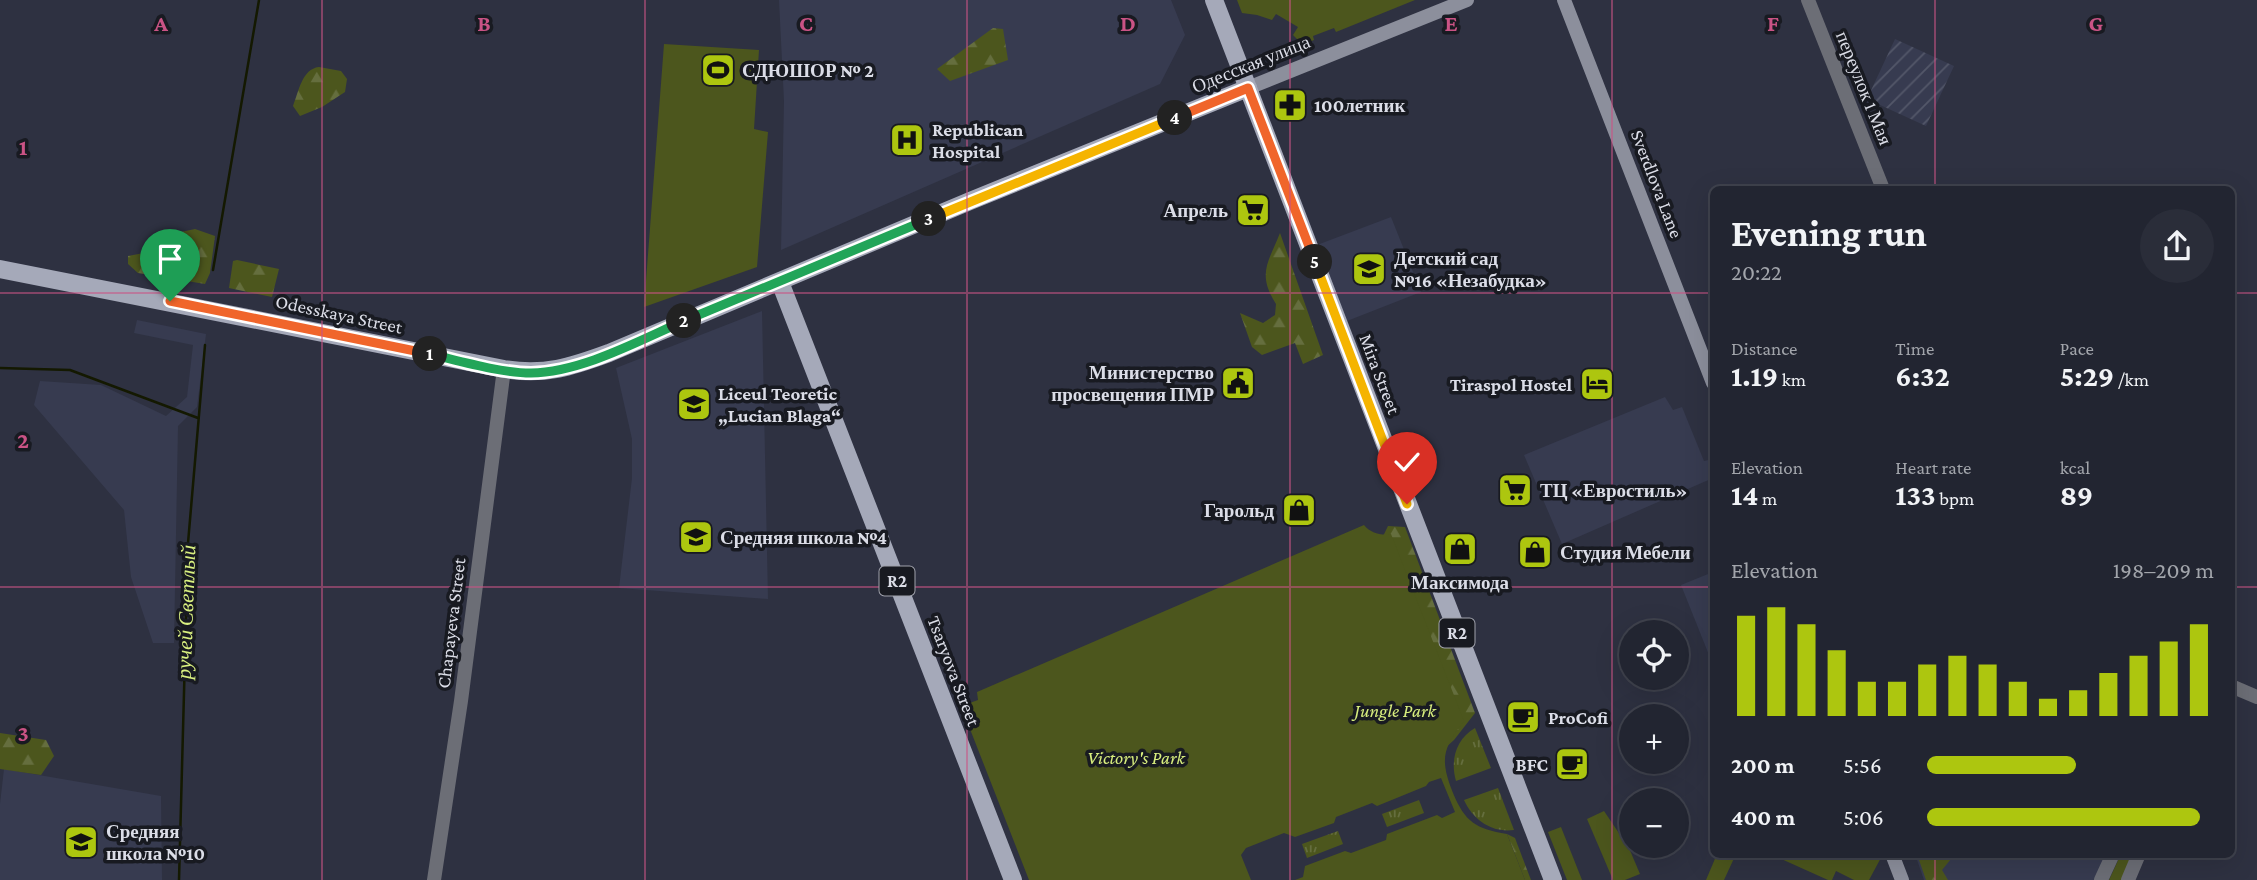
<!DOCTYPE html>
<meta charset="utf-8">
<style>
:root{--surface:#222531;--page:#2a2d39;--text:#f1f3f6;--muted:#a2a5ab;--line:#3f424d;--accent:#adc60f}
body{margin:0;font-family:"Crimson Pro",serif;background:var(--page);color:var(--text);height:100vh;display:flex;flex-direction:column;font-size:26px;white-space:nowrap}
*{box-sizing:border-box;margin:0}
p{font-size:23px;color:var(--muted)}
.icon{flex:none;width:38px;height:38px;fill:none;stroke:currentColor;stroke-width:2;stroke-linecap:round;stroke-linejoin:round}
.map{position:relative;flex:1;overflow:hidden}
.drawer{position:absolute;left:1710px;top:186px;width:525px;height:672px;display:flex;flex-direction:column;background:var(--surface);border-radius:10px;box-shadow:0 7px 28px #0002,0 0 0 2px var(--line)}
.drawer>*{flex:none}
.buttons{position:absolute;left:1619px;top:620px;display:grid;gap:14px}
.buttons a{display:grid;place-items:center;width:70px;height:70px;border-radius:50%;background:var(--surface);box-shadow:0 7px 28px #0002,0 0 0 2px var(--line);font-size:35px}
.pin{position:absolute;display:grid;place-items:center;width:60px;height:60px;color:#fff;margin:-72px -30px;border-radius:50% 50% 50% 0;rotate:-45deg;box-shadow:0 0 7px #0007}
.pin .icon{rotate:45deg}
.km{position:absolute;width:35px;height:35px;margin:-18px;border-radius:50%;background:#222;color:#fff;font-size:19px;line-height:35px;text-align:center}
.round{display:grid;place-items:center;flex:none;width:74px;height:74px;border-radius:37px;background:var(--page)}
.overview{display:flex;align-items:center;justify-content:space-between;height:119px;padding:0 21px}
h1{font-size:38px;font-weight:700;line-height:52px}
.figures{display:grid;grid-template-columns:repeat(3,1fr);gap:10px;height:119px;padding:7px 21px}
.figures div{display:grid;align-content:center}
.figures b{font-size:30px;font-weight:700}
.figures small{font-size:19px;font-weight:400}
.figures p{font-size:19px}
.chart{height:196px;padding:14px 21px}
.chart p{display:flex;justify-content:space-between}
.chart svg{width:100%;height:126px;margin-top:7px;stroke:var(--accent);stroke-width:6}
ul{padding:0 21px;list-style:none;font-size:23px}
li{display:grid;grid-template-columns:112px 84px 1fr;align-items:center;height:52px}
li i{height:18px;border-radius:9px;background:var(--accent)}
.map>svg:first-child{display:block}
.built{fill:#373b50}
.industrial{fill:url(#industrial-furrows)}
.grass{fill:url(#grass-tufts)}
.forest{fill:url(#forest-firs)}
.park{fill:#4c561d}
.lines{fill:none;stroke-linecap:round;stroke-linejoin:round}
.stream{stroke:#141901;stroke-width:2.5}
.tertiary{stroke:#6c6e76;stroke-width:14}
.secondary{stroke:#8c8f9c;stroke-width:14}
.primary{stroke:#a5a9b9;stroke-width:18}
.split-1-casing{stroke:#fff;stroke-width:14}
.split-2-casing{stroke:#fff;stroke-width:14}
.split-3-casing{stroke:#fff;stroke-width:14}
.split-4-casing{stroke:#fff;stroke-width:14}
.split-5-casing{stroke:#fff;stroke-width:14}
.split-6-casing{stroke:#fff;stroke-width:14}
.split-1{stroke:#f0652b;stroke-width:9}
.split-2{stroke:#22a559;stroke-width:9}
.split-3{stroke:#22a559;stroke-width:9}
.split-4{stroke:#f5b400;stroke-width:9}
.split-5{stroke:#f0652b;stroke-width:9}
.split-6{stroke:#f5b400;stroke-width:9}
.grid{fill:none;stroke:#ca5385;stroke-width:2;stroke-opacity:0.55}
.labels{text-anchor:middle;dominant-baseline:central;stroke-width:7;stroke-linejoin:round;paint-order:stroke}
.shield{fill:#181a21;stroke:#a0a2ac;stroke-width:2}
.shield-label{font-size:18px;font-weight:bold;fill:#dbdde7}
.street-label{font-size:19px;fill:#dbdde7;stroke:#181a21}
.poi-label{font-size:19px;font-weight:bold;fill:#dbdde7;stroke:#181a21;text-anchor:start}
.park-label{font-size:19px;font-style:italic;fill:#d8ee7e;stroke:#181a21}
.water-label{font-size:21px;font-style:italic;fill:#d9f080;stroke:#181a21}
.grid-label{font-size:23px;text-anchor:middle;font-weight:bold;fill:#ca5385;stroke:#181a21;stroke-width:7;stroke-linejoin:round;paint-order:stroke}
</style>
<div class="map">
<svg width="2257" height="880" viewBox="0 0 2257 880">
<defs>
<pattern id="industrial-furrows" width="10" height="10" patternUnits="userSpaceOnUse" patternTransform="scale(1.75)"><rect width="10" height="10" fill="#373b50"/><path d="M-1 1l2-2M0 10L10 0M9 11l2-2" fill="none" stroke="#535769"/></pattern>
<pattern id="grass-tufts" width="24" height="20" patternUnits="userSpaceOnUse" patternTransform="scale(1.75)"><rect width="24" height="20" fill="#4c561d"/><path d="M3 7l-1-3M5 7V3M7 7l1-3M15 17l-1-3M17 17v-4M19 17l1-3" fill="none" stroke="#656e3e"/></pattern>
<pattern id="forest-firs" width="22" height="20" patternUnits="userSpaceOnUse" patternTransform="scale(1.75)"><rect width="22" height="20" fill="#4c561d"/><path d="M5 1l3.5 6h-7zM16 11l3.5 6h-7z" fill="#656e3e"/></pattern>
</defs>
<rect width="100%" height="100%" fill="#2e3141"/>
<!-- built -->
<g class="built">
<path d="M 779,0 L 1171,0 L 1185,35 L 1160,84 L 781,250 L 784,101 Z"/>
<path d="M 1391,217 L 1421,292 L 1347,321 L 1317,245 Z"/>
<path d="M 762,311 L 768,599 L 619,588 L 632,478 L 632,439 L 616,368 Z"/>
<path d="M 137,320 L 206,334 L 197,407 L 178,426 L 174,643 L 153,643 L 131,577 L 124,510 L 34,405 L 40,381 L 101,385 L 166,416 L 187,397 L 193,345 L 134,333 Z"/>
<path d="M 1665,397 L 1673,410 L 1682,407 L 1704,461 L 1713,459 L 1713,478 L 1562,544 L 1524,455 Z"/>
<path d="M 1713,572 L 1713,665 L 1681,585 Z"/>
<path d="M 4,769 L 161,796 L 162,880 L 0,880 L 0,804 Z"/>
<path d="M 1915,854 L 2113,854 L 2101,880 L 1924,880 Z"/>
</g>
<!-- industrial -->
<path class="industrial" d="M 1895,39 L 1954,66 L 1926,126 L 1867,99 Z"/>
<!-- grass -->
<g class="grass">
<path d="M 1475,728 L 1491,768 L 1456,781 C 1450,760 1456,739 1475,728 Z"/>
<path d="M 1498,788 L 1514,830 C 1492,833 1473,820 1464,800 Z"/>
<path d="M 1419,800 L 1424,813 L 1387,827 L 1382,814 Z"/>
<path d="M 1338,831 L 1343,844 L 1307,858 L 1302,844 Z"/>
</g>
<!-- forest -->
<g class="forest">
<path d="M 993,28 L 1003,29 L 1008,60 L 950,81 L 937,69 Z"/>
<path d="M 319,67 L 341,71 L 347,79 L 345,92 L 322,107 L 300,116 L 293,106 C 299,91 302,69 319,67 Z"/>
<path d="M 195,229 L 215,236 L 210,273 L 205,284 L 138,273 L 128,264 L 128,256 L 149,252 L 181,232 Z"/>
<path d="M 1280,233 L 1323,355 L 1303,364 L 1295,343 L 1262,355 L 1252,347 L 1240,313 L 1263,323 L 1275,315 L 1276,304 C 1257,274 1268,263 1280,233 Z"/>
<path d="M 237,260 L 279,269 L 272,297 L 229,288 L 233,261 Z"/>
<path d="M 1388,526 L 1405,527 L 1475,713 L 1454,740 L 1435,757 L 1373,557 Z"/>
<path d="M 0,733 L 46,740 L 54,756 L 41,775 L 0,769 Z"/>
<path d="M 1507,834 L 1515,838 L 1531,880 L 1525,880 Z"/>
<path d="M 1937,854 L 1955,854 L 1942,870 L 1948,880 L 1926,880 L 1919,860 Z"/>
</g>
<!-- park -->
<g class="park">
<path d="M 1237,0 L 1415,0 L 1336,32 L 1334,28 L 1313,36 L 1314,40 L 1303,45 L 1293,35 L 1298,27 L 1276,14 L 1272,20 L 1257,15 L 1242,13 Z"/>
<path d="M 664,44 L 759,50 L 754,129 L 768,132 L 757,267 L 644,307 Z"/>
<path d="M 1364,525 C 1370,533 1382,536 1391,534 L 1464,721 C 1442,749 1440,760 1453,793 C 1465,822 1476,829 1507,834 L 1525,880 L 1295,880 L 1303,877 L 1305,866 L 1345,851 L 1351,853 L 1386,840 L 1387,834 L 1437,815 L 1442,818 L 1455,812 L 1441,778 L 1429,782 L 1426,786 L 1377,806 L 1372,803 L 1336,817 L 1334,823 L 1295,837 L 1284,833 L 1246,848 L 1241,855 L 1251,880 L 1029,880 L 961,706 L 978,700 L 977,692 Z"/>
<path d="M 1604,811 L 1629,848 L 1640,874 L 1625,880 L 1613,880 L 1587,819 Z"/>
<path d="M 1561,827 L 1582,880 L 1567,880 L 1548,832 Z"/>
<path d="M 1717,854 L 1736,854 L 1724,880 L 1706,880 Z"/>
<path d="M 1770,854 L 1883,854 L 1869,880 L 1854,880 L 1836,871 L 1832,880 L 1828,880 Z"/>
<path d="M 2121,854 L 2134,857 L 2123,880 L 2109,880 Z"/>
</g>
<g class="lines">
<!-- stream -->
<g class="stream">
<path d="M 213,270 L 259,0"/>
<path d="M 0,368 L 70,370 L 198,418"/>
<path d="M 179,880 L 188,543 L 205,345"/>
</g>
<!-- tertiary -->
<g class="tertiary">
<path d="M 1808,0 L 1883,189"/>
<path d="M 2231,686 L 2257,697"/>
<path d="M 434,880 L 461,701 L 504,369"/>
<path d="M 2101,880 L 2113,854"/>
<path d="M 2128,880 L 2139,854"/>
</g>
<!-- secondary -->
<g class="secondary">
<path d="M 1564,0 L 1713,383"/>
<path d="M 1248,88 L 1467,0"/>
<path d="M 1892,854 L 1902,880"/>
</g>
<!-- primary -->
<g class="primary">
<path d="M 1214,0 L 1553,880"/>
<path d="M 0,269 L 504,369 C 544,376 571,367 609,353 L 970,201 L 1248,88"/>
<path d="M 780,282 L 1013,880"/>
</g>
</g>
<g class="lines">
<!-- split-1 casing -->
<g class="split-1-casing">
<path id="split-1" d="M 170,301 L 430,354"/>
</g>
<!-- split-2 casing -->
<g class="split-2-casing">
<path id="split-2" d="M 430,354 C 460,361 501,373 531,373 C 582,372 638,341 684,321"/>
</g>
<!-- split-3 casing -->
<g class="split-3-casing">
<path id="split-3" d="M 684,321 L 929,219"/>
</g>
<!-- split-4 casing -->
<g class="split-4-casing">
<path id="split-4" d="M 929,219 L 1175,118"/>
</g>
<!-- split-5 casing -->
<g class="split-5-casing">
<path id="split-5" d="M 1175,118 L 1248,88 L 1315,262"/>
</g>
<!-- split-6 casing -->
<g class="split-6-casing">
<path id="split-6" d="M 1315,262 L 1407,504"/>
</g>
<!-- split-1 -->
<use href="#split-1" class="split-1"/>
<!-- split-2 -->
<use href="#split-2" class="split-2"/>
<!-- split-3 -->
<use href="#split-3" class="split-3"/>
<!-- split-4 -->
<use href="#split-4" class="split-4"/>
<!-- split-5 -->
<use href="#split-5" class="split-5"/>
<!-- split-6 -->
<use href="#split-6" class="split-6"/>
</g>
<!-- grid -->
<path class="grid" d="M 322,0 L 322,880M 645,0 L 645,880M 967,0 L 967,880M 1290,0 L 1290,880M 1612,0 L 1612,880M 1935,0 L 1935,189M 0,293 L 1713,293M 2231,293 L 2257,293M 0,587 L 1713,587M 2231,587 L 2257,587M 1935,854 L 1935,880"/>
<!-- icons -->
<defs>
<g id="stadium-square" transform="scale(1.75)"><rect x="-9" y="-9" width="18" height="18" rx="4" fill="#adc60f" stroke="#181a21"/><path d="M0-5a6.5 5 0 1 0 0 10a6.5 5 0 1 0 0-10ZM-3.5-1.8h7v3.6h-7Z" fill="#111"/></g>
<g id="pharmacy-square" transform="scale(1.75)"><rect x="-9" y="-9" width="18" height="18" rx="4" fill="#adc60f" stroke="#181a21"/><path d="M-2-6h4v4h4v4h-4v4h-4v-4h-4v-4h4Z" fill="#111"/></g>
<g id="hospital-square" transform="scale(1.75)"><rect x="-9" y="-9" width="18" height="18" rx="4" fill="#adc60f" stroke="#181a21"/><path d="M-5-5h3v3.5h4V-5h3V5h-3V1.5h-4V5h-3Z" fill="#111"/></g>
<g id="supermarket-square" transform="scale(1.75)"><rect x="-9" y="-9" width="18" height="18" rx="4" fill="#adc60f" stroke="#181a21"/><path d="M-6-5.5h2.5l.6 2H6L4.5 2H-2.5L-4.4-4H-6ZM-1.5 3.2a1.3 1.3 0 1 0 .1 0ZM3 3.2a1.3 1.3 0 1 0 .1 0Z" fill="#111"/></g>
<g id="school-square" transform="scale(1.75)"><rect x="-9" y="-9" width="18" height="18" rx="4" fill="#adc60f" stroke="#181a21"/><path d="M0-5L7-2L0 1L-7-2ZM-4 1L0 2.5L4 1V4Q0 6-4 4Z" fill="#111"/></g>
<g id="civic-square" transform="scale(1.75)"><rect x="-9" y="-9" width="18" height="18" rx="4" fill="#adc60f" stroke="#181a21"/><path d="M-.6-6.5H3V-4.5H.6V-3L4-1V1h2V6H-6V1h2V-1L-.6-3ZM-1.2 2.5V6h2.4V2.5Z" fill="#111"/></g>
<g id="hotel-square" transform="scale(1.75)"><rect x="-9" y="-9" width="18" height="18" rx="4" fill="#adc60f" stroke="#181a21"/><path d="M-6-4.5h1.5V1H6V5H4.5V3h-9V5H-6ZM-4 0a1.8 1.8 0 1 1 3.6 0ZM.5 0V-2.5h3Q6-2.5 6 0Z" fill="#111"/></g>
<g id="shop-square" transform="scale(1.75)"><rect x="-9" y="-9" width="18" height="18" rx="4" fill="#adc60f" stroke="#181a21"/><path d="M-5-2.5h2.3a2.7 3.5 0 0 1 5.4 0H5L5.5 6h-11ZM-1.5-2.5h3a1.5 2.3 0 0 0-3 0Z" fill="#111"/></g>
<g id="cafe-square" transform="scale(1.75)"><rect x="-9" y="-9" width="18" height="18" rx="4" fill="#adc60f" stroke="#181a21"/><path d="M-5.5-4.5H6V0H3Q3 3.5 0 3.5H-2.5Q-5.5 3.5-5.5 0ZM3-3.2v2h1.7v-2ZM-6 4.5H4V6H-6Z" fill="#111"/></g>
</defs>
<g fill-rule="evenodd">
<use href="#stadium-square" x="718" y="70"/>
<use href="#pharmacy-square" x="1290" y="105"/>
<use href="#hospital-square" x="907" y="140"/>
<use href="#supermarket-square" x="1253" y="210"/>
<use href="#school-square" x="1369" y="269"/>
<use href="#civic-square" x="1238" y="383"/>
<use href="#hotel-square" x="1597" y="384"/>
<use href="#school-square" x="694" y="404"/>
<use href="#supermarket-square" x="1515" y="490"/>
<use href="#shop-square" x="1299" y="510"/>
<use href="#school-square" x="696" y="537"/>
<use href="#shop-square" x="1460" y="549"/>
<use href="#shop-square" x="1535" y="552"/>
<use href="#cafe-square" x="1523" y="717"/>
<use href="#cafe-square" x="1572" y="764"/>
<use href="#school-square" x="81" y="842"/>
</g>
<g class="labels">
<!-- shield labels -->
<g class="shield">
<rect x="879.5" y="566.5" width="35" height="29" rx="5"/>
<rect x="1439.5" y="618.5" width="35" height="29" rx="5"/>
</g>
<g class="shield-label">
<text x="897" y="581">R2</text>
<text x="1457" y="633">R2</text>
</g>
<!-- street labels -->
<g class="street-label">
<text transform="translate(1251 64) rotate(-22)">Одесская улица</text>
<text transform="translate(1864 88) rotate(68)">переулок 1 Мая</text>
<text transform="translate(1657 184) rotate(69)">Sverdlova Lane</text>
<text transform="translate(339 314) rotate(12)">Odesskaya Street</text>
<text transform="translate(1380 374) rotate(69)">Mira Street</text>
<text transform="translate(451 623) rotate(-83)">Chapayeva Street</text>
<text transform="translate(954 671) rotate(69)">Tsaryova Street</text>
</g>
<!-- poi labels -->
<g class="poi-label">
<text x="742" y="70">СДЮШОР № 2</text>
<text x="1314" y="105">100летник</text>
<text x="932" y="129">Republican<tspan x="932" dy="22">Hospital</tspan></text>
<text x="1228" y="210" text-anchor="end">Апрель</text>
<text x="1394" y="258">Детский сад<tspan x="1394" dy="22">№16 «Незабудка»</tspan></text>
<text x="1214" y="372" text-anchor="end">Министерство<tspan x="1214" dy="22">просвещения ПМР</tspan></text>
<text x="1572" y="384" text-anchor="end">Tiraspol Hostel</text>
<text x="718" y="393">Liceul Teoretic<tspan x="718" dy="22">„Lucian Blaga“</tspan></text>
<text x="1540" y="490">ТЦ «Евростиль»</text>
<text x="1274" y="510" text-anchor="end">Гарольд</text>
<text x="720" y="537">Средняя школа №4</text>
<text x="1560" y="552">Студия Мебели</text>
<text x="1460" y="582" text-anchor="middle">Максимода</text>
<text x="1548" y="717">ProCofi</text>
<text x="1548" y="764" text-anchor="end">BFC</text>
<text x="106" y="831">Средняя<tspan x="106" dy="22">школа №10</tspan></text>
</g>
<!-- park labels -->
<g class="park-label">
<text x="1395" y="710">Jungle Park</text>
<text x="1136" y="757">Victory's Park</text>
</g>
<!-- water labels -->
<g class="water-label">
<text transform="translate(186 612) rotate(-88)">ручей Светлый</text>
</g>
</g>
<g class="grid-label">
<text x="161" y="31">A</text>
<text x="484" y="31">B</text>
<text x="806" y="31">C</text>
<text x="1128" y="31">D</text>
<text x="1451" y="31">E</text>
<text x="1773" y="31">F</text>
<text x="2096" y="31">G</text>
<text x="23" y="155">1</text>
<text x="23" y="448">2</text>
<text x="23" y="741">3</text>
</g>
</svg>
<div class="buttons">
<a><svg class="icon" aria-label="locate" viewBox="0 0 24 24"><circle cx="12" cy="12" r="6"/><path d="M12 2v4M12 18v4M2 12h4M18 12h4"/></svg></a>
<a>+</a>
<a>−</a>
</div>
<div class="pin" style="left:170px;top:301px;background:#1e9e55"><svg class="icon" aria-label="arrive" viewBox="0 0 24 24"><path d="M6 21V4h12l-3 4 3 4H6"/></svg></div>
<div class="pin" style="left:1407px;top:504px;background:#d93025"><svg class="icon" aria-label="check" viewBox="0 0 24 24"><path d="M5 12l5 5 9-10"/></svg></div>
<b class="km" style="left:430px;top:354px">1</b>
<b class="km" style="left:684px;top:321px">2</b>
<b class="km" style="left:929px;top:219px">3</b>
<b class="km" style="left:1175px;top:118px">4</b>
<b class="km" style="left:1315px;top:262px">5</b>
<section class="drawer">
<div class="overview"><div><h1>Evening run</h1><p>20:22</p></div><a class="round"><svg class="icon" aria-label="share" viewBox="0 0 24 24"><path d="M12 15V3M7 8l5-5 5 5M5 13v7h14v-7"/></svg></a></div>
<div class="figures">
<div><p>Distance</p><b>1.19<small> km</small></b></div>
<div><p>Time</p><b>6:32</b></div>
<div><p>Pace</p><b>5:29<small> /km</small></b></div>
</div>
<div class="figures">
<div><p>Elevation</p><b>14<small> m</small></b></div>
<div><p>Heart rate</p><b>133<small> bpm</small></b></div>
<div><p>kcal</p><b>89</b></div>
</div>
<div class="chart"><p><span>Elevation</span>198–209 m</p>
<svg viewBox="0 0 160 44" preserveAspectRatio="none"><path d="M5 44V9M15 44V6M25 44V12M35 44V21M45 44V32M55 44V32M65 44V26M75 44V23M85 44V26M95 44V32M105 44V38M115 44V35M125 44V29M135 44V23M145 44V18M155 44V12"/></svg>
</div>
<ul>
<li><b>200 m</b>5:56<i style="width:52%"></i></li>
<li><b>400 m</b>5:06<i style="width:95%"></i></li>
</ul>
</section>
</div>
